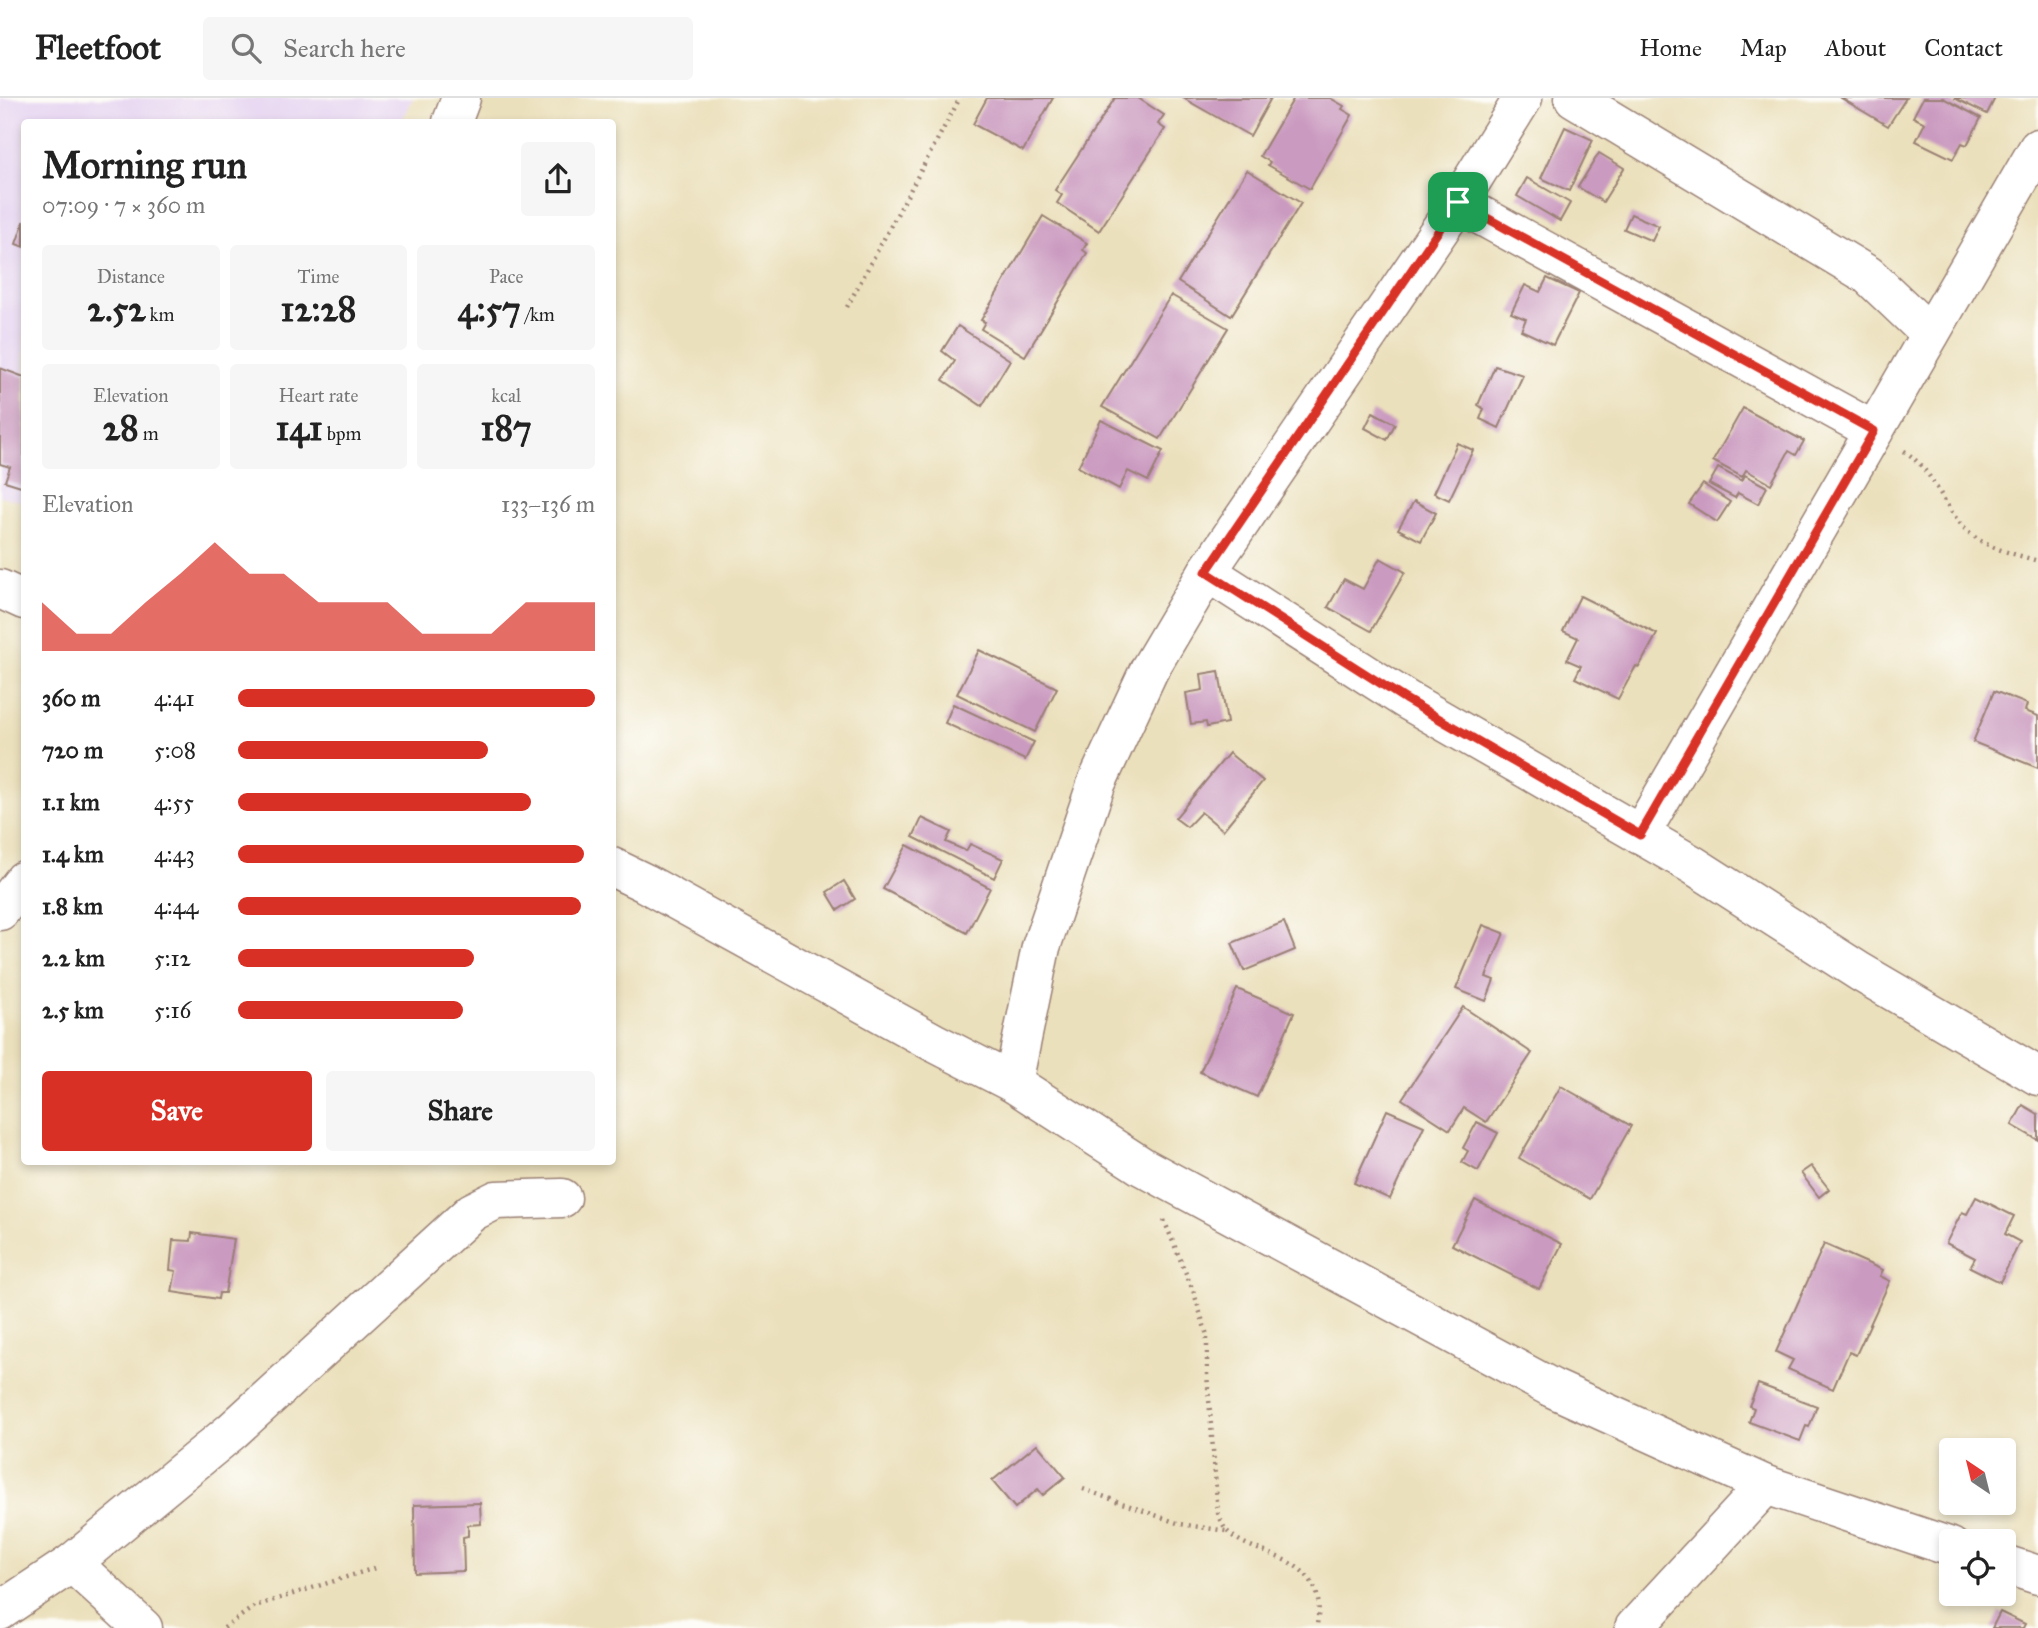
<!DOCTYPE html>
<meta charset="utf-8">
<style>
:root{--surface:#fff;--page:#f6f6f6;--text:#222;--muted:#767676;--line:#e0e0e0;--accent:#d93025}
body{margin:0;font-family:"IM FELL Great Primer",serif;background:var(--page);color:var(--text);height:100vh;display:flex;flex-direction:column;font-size:26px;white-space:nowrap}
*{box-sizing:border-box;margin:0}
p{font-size:23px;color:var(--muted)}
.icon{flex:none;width:38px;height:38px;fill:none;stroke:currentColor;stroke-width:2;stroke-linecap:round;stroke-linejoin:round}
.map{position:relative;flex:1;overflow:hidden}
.sheet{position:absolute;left:21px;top:21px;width:595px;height:1046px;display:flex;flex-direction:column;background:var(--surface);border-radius:7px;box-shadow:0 4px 10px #0003}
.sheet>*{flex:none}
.needle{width:46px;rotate:325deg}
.buttons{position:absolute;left:1939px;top:1340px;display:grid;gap:14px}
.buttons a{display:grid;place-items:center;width:77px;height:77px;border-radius:7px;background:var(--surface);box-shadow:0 4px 10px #0003;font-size:35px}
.pin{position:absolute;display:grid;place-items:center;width:60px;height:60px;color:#fff;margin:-30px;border-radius:14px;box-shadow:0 4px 10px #0006}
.round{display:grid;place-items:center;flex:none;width:74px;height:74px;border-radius:7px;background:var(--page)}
.summary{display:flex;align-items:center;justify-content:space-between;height:119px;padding:0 21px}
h1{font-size:38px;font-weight:800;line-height:52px}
.metrics{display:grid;grid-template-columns:repeat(3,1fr);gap:10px;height:119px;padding:7px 21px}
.metrics div{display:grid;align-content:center;border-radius:7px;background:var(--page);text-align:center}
.metrics b{font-size:35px;font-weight:800}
.metrics small{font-size:19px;font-weight:400}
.metrics p{font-size:19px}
.chart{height:196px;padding:14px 21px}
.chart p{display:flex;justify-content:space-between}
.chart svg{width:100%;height:126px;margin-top:7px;fill:var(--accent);opacity:.7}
.button{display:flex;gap:14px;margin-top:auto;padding:14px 21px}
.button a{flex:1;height:80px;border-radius:7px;background:var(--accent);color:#fff;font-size:28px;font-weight:800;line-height:80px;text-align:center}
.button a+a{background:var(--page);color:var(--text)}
ul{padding:0 21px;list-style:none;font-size:23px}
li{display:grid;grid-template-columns:112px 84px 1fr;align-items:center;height:52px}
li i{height:18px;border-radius:9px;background:var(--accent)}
header{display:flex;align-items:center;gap:42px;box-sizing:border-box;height:98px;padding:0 35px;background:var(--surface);border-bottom:2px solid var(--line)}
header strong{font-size:33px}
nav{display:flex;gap:38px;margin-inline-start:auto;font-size:24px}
.search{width:490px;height:63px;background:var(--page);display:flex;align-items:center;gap:18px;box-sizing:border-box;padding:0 24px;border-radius:7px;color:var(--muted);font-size:26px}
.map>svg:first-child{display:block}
.built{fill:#e5d3f1}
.building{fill:#ca9ac0}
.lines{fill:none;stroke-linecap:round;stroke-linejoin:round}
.minor-casing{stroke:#9a8074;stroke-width:41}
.path{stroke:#9a8074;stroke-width:4.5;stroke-dasharray:2 5;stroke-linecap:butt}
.minor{stroke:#fff;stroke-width:38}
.route-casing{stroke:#fff;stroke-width:14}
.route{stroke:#d93025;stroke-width:9}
</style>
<header>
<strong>Fleetfoot</strong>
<div class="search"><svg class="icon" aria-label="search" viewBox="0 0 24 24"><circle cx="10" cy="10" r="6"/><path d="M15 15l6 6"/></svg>Search here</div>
<nav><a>Home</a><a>Map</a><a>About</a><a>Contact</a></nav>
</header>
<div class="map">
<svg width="2038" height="1530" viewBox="0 0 2038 1530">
<rect width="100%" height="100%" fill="#fdfcf7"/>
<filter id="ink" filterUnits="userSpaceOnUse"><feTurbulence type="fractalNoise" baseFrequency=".0143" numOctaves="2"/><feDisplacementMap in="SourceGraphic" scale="14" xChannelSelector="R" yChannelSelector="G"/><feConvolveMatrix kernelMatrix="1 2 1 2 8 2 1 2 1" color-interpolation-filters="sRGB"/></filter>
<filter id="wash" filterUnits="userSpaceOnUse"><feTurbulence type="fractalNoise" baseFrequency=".00686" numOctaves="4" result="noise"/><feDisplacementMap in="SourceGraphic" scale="28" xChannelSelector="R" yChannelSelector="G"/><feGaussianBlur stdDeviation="1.57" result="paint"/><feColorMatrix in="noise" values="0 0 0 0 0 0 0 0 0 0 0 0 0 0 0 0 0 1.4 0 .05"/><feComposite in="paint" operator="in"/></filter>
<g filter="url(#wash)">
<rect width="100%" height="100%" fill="#ebe0bc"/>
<!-- built -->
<path class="built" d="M 0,0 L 413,0 L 401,24 L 24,24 L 24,404 L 0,398 Z"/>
<g id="blocks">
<!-- building -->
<g class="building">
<path d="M 987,0 L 1053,0 L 1023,53 L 973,26 Z"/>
<path d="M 1115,0 L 1138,0 L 1164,17 L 1158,26 L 1165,31 L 1099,133 L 1057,105 L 1062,97 L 1055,92 Z"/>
<path d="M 1183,0 L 1271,0 L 1250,38 Z"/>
<path d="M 1294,0 L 1330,0 L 1344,8 L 1342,11 L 1352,17 L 1310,91 L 1268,67 L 1270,64 L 1260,58 Z"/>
<path d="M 1841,0 L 1906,0 L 1888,28 Z"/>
<path d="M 1923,0 L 1943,0 L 1981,20 L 1967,47 L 1962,45 L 1953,61 L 1916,43 L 1925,25 L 1913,19 Z"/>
<path d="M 1954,0 L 1995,0 L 1987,16 Z"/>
<path d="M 1565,29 L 1593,42 L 1569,93 L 1541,80 Z"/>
<path d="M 1599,55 L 1624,70 L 1603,104 L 1578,89 Z"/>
<path d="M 1247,72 L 1301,105 L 1231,218 L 1178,184 Z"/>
<path d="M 1527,80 L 1570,105 L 1560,123 L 1517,98 Z"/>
<path d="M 1631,116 L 1659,128 L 1652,143 L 1624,131 Z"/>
<path d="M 1043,118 L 1087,145 L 1083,152 L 1087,155 L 1025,258 L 981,231 L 985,224 L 981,222 Z"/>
<path d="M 24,123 L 24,149 L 16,146 Z"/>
<path d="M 1547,180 L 1579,195 L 1553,247 L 1521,232 L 1526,221 L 1511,215 L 1525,187 L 1540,194 Z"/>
<path d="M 1171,197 L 1228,230 L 1160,341 L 1102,309 Z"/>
<path d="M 958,228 L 1010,262 L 982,308 L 943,282 L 955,263 L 942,253 Z"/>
<path d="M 1495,268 L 1523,277 L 1499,330 L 1480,321 L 1484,311 L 1478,307 Z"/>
<path d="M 0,270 L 24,279 L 24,389 L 5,383 L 10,369 L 0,366 Z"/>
<path d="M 1743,310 L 1804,343 L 1796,357 L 1789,353 L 1771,386 L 1746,372 L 1742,379 L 1713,363 Z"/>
<path d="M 1373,314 L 1395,326 L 1387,342 L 1365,330 Z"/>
<path d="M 1101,322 L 1163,353 L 1148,383 L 1128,373 L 1119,391 L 1078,369 Z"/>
<path d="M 1457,345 L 1473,352 L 1449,402 L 1434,395 Z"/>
<path d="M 1718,370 L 1742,383 L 1745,377 L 1767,389 L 1758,406 L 1738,395 L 1735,400 L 1709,386 Z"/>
<path d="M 1703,386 L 1730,404 L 1717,424 L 1689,406 Z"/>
<path d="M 1414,403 L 1436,415 L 1421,443 L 1398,431 Z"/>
<path d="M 1380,460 L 1405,474 L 1371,533 L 1328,509 L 1344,481 L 1363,491 Z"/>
<path d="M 1580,498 L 1657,536 L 1639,569 L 1636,568 L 1618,601 L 1575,580 L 1581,568 L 1567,562 L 1578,540 L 1563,533 Z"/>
<path d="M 979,552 L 1057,590 L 1035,634 L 957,596 Z"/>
<path d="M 1219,573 L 1227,625 L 1207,629 L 1206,624 L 1191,626 L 1186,595 L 1203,592 L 1201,576 Z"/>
<path d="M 1994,593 L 2027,606 L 2025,613 L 2038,618 L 2038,670 L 1973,644 Z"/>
<path d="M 953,606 L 1034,644 L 1025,662 L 945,625 Z"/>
<path d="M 1229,655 L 1263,683 L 1223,732 L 1201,714 L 1187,729 L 1175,720 Z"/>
<path d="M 922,720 L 951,734 L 946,744 L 966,753 L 970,746 L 1003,761 L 994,780 L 913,739 Z"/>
<path d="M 907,747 L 990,790 L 967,835 L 883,791 Z"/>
<path d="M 844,783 L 855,801 L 838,812 L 827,794 Z"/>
<path d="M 1284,824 L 1295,852 L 1244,873 L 1232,845 Z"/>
<path d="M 1483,827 L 1504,835 L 1486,879 L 1494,882 L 1486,903 L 1456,891 Z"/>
<path d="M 1237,891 L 1294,915 L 1257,999 L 1200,974 Z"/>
<path d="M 1463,909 L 1532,955 L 1486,1024 L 1464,1010 L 1450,1032 L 1402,1001 Z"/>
<path d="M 1561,988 L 1631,1028 L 1590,1101 L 1519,1060 Z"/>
<path d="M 2023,1007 L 2038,1016 L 2038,1042 L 2012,1027 Z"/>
<path d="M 1387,1012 L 1424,1028 L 1390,1101 L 1354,1085 Z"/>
<path d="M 1477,1024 L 1498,1035 L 1478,1073 L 1462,1064 L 1468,1053 L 1463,1050 Z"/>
<path d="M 1811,1068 L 1829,1091 L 1819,1099 L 1801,1075 Z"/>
<path d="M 1976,1099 L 2014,1118 L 2005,1136 L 2020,1144 L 2000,1184 L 1970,1169 L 1975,1160 L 1946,1145 L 1962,1114 L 1967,1116 Z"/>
<path d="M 1475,1102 L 1562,1146 L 1539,1191 L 1452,1147 Z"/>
<path d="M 192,1135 L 234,1141 L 225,1195 L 219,1195 L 218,1201 L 172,1194 L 176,1173 L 170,1172 L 173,1142 L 191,1143 Z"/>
<path d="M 1824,1146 L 1883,1172 L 1880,1178 L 1890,1183 L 1856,1257 L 1849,1254 L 1833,1291 L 1788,1271 L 1793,1262 L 1776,1254 Z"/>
<path d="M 1758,1286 L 1817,1308 L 1809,1329 L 1806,1328 L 1800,1343 L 1749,1324 L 1754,1310 L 1749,1308 Z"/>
<path d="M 1037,1346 L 1065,1379 L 1043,1397 L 1038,1391 L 1015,1410 L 992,1383 Z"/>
<path d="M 480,1405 L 481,1426 L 468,1427 L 468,1438 L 463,1439 L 464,1473 L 415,1475 L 414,1407 Z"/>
<path d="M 2000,1514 L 2025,1526 L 2023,1530 L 1992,1530 Z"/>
</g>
</g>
</g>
<g filter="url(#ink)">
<use href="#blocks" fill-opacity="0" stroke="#9a8074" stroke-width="2"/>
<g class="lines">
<!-- minor casing -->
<g class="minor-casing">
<g id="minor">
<path d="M 1574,0 L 1868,177 L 1930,236"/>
<path d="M 452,24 L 461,0"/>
<path d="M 1458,105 L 1874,333"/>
<path d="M 1207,474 L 1405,601 L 1693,767 L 1860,874 L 2038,978"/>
<path d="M 0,491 L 24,502"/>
<path d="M 1640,737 L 2038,50"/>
<path d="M 612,769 L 645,785 L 933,944 L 1013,985 L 1143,1069 L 1552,1290 L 1766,1387 L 1951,1449"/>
<path d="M 0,813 L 24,782"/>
<path d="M 1013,985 L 1041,849 L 1097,684 L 1149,572 L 1207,474 L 1458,105 L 1523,0"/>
<path d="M 72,1465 L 143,1530"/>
<path d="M 2004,1466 L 2038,1477"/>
<path d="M 0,1513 L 72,1465 L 232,1333 L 472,1114 L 496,1102 L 562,1100"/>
<path d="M 1634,1530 L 1766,1387"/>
</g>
</g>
<!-- path -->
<g class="path">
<path d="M 847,209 L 960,0"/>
<path d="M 1904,353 C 1937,374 1944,415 1972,437 C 1991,452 2016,456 2038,463"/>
<path d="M 1164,1122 L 1194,1195 L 1207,1237 L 1207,1276 L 1218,1415 C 1221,1421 1223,1430 1228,1434 C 1252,1458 1311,1456 1318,1502 C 1320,1511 1317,1521 1317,1530"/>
<path d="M 1083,1391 L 1180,1426 L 1226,1433"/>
<path d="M 224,1530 L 255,1508 L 375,1470"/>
</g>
<!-- minor -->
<use href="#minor" class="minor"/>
</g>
</g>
<g class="lines" filter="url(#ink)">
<!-- route casing -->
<g class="route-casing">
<path id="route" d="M 1458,104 L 1874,333 L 1640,737 L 1405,601 L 1206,474 Z"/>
</g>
<!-- route -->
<use href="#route" class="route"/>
</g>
</svg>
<div class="buttons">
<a><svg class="needle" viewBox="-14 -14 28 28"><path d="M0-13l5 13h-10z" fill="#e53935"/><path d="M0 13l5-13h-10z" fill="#767676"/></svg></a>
<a><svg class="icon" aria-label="locate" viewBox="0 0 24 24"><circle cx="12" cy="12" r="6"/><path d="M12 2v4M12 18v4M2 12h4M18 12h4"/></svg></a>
</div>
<div class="pin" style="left:1458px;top:104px;background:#1e9e55"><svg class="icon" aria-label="arrive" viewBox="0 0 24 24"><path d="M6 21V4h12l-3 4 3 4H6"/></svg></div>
<section class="sheet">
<div class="summary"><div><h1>Morning run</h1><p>07:09 · 7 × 360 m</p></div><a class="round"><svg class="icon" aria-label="share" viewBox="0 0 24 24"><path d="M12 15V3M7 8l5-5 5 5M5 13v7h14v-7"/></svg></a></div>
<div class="metrics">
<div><p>Distance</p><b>2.52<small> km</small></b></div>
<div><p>Time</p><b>12:28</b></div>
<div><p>Pace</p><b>4:57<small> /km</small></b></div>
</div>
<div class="metrics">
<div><p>Elevation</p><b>28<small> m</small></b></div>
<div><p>Heart rate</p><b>141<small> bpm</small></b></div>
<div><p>kcal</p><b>187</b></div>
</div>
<div class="chart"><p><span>Elevation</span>133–136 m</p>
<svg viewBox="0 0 160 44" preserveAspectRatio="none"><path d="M0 44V27L10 38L20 38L30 27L40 17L50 6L60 17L70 17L80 27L90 27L100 27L110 38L120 38L130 38L140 27L150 27L160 27V44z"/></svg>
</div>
<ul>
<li><b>360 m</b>4:41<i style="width:100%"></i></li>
<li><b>720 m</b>5:08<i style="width:70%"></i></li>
<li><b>1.1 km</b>4:55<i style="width:82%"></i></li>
<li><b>1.4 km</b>4:43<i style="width:97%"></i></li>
<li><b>1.8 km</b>4:44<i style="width:96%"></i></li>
<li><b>2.2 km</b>5:12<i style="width:66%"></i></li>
<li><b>2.5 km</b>5:16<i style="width:63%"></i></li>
</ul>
<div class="button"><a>Save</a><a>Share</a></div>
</section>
</div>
